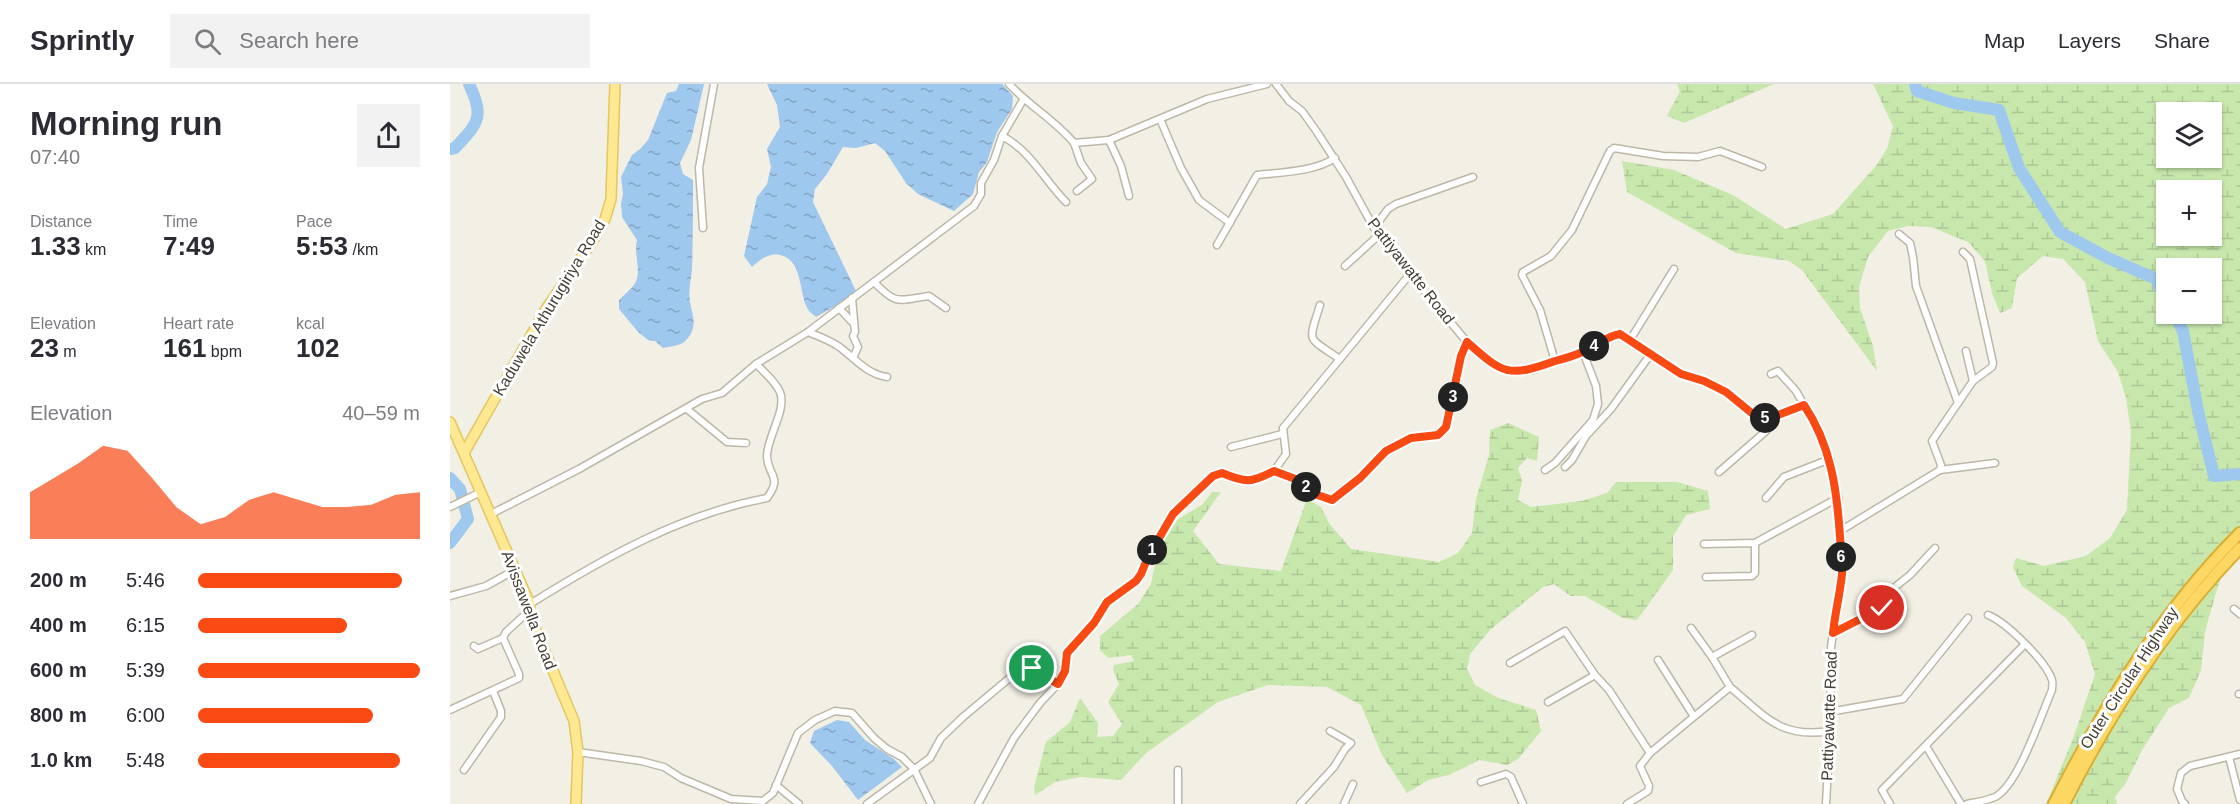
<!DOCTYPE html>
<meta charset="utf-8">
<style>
:root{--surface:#fff;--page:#f2f2f3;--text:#2b2b33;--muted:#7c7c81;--line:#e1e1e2;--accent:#f94a13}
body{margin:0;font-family:Arial,sans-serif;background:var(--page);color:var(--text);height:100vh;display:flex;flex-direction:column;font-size:22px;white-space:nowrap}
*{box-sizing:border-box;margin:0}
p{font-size:20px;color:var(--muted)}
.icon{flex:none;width:33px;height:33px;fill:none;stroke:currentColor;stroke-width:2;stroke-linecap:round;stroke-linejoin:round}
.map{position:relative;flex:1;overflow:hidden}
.details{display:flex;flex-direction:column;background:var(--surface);width:450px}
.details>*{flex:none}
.fabs{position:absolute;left:1706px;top:18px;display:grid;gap:12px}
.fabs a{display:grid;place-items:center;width:66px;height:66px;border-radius:0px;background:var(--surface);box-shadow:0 2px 4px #0004;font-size:30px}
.pin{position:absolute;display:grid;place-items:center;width:51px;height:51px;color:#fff;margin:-26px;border:3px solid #fff;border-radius:50%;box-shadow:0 2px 6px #0007}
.km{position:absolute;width:30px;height:30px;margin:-15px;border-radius:50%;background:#222;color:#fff;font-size:16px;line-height:30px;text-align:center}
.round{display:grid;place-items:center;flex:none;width:63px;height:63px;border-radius:0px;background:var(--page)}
.headline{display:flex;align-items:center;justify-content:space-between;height:102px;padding:0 30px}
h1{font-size:33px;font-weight:700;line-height:45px}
.metrics{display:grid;grid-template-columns:repeat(3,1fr);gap:9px;height:102px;padding:6px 30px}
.metrics div{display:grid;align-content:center}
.metrics b{font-size:26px;font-weight:700}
.metrics small{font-size:16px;font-weight:400}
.metrics p{font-size:16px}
.chart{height:168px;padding:12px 30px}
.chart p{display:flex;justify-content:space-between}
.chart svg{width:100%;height:108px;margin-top:6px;fill:var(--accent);opacity:.7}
ul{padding:0 30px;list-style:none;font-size:20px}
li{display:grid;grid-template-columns:96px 72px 1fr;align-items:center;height:45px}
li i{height:15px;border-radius:8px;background:var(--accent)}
header{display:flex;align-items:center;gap:36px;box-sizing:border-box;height:84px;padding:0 30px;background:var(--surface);border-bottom:2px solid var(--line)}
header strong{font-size:28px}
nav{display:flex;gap:33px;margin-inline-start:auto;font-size:21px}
.search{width:420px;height:54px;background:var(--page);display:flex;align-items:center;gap:15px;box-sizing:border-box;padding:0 21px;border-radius:0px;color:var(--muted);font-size:22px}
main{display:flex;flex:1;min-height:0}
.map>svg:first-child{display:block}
.wetland{fill:url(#wetland-marsh);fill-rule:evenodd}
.water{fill:url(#water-ripples)}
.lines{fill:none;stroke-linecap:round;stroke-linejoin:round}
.river{stroke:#9fc8ef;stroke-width:12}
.minor-casing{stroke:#bdb7a7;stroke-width:9}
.primary-casing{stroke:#e3c761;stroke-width:12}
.motorway-casing{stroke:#dcad33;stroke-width:14}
.minor{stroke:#fff;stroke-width:6}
.primary{stroke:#fee891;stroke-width:9}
.motorway{stroke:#fdd763;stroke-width:10}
.route-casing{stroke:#fff;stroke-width:12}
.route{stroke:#f94a13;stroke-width:8}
.labels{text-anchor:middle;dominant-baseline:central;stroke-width:6;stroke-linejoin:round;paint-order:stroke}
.street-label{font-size:16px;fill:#443f34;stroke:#fff}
</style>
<header>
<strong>Sprintly</strong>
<div class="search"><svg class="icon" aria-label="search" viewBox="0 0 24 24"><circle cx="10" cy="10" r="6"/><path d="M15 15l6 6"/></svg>Search here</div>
<nav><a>Map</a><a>Layers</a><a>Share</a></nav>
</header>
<main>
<section class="details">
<div class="headline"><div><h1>Morning run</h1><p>07:40</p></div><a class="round"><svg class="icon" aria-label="share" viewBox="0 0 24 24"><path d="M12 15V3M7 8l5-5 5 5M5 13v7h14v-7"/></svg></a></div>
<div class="metrics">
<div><p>Distance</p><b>1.33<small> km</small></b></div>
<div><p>Time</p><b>7:49</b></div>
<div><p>Pace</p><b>5:53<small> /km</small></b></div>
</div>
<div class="metrics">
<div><p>Elevation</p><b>23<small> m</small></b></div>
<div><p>Heart rate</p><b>161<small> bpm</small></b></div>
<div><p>kcal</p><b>102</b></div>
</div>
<div class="chart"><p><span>Elevation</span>40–59 m</p>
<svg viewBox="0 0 160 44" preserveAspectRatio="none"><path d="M0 44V25L10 19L20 13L30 6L40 8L50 19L60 31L70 38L80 35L90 28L100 25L110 28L120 31L130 31L140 30L150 26L160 25V44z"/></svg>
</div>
<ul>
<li><b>200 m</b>5:46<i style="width:92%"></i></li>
<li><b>400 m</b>6:15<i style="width:67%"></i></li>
<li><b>600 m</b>5:39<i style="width:100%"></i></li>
<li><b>800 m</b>6:00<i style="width:79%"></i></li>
<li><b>1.0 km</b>5:48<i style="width:91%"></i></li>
</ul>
</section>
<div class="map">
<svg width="1790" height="720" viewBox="0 0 1790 720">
<defs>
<pattern id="wetland-marsh" width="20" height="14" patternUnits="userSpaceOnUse" patternTransform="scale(1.5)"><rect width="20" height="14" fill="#c7e7ac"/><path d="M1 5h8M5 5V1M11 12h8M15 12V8" fill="none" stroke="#acc795"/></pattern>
<pattern id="water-ripples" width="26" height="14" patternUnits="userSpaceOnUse" patternTransform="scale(1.5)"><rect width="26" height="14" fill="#9fc8ef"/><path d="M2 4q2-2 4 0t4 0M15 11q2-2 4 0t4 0" fill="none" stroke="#83a4c2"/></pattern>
</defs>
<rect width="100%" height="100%" fill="#f2efe4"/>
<!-- wetland -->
<g class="wetland">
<path d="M 1227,0 L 1324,0 L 1234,39 L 1217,32 L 1230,7 Z"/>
<path d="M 1423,0 L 1790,0 L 1790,450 L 1786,455 L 1767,505 L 1755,548 L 1751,586 L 1739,614 L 1719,624 L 1691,668 L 1676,699 L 1665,713 L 1667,720 L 1596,720 L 1624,652 L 1645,590 L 1635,558 L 1616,534 L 1572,502 L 1563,483 L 1566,474 L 1594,482 L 1636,472 L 1660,454 L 1677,426 L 1681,348 L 1676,314 L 1668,288 L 1648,257 L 1635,198 L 1613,175 L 1593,172 L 1567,194 L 1562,224 L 1550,229 L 1542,209 L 1535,177 L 1518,158 L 1481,143 L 1458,142 L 1438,147 L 1418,173 L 1409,203 L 1410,224 L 1423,262 L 1427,287 L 1352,186 L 1339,177 L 1286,169 L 1177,108 L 1172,77 L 1224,86 L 1283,111 L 1336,145 L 1383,130 L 1425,83 L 1437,65 L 1443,42 ZM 1716,28 L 1761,28 L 1761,74 L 1716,74 ZM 1716,106 L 1761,106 L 1761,152 L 1716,152 ZM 1716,184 L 1761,184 L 1761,230 L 1716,230 Z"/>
<path d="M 1058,339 L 1089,353 L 1087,377 L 1077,374 L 1068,384 L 1072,397 L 1068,416 L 1081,423 L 1132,417 L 1157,409 L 1166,398 L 1227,398 L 1258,407 L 1260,425 L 1236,431 L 1223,452 L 1223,486 L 1187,536 L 1173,534 L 1135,512 L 1121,512 L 1104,500 L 1093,503 L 1040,546 L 1020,570 L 1017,585 L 1025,601 L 1048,614 L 1086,626 L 1091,647 L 1068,675 L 1057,681 L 1029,676 L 999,691 L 978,696 L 957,709 L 932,671 L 911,621 L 877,603 L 818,601 L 768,618 L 696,669 L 671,696 L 630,693 L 605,698 L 585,711 L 584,703 L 596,658 L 620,638 L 630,614 L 648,639 L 647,653 L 663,652 L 672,640 L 658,618 L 669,600 L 663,586 L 664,581 L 684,577 L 681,571 L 658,574 L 650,566 L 650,552 L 688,520 L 701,500 L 708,465 L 728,435 L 752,421 L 762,408 L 771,408 L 743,447 L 769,480 L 831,487 L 857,415 L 871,423 L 879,439 L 901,465 L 989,478 L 1008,469 L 1022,449 L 1026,415 L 1039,371 L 1040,346 Z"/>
</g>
<!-- water -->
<g class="water">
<path d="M 229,0 L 254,0 L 241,56 L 230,79 L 233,90 L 243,96 C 243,126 243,156 242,186 C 241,196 238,207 240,218 C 242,231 248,241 238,254 C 232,262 223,262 213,264 L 205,257 L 198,256 L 188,248 L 169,225 L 169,216 C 174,211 180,206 184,201 C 193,189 183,170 187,156 L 172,133 L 171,120 L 173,110 L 171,93 L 182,71 L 190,65 L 198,56 L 217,9 L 226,7 Z"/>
<path d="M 317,0 L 552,0 L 563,12 L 562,25 L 547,48 L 537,78 L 529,88 L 523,110 L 504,127 L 468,110 L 456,99 L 435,67 L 425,59 L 406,64 L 393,63 L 377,90 L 365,105 L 363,118 L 406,207 L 387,221 L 366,233 C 364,231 361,229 359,227 C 348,211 354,176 330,171 C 318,169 311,175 302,183 L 294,172 L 307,113 L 317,100 L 321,83 L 317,65 L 330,43 L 327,21 Z"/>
<path d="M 387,636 L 399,638 L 415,656 L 444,675 L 452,683 L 408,716 L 382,682 L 360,659 L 364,647 Z"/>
</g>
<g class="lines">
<!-- river -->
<g class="river">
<path d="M 1465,0 L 1467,7 L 1504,19 L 1549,26 L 1569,84 L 1610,148 L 1658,174 L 1706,195 L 1716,215"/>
<path d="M 0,65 L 5,64 C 28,39 35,34 19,0"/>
<path d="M 1724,230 L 1733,247 L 1748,327 L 1764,392 L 1790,390"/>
<path d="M 0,394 L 10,405 L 18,435 L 0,459"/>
</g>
<!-- minor casing -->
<g class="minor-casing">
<g id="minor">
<path d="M 559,0 C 579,22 605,36 624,59 L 659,56 L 757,15 L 817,0"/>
<path d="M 826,0 L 839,17 L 852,27 L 867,48 L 896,93 L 924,144 L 942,168 L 1017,258 L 1039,278 L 1067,288 L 1083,286 L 1133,268 L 1162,251 L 1170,251 L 1231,290 L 1254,297 L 1276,308 L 1309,335 L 1320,334 L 1354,321 L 1366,339 L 1380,375 L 1388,414 L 1392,489 L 1381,563 L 1380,647 L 1376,720"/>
<path d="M 710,35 L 731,84 L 749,116 L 780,139"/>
<path d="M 552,52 C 581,67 594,96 616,118"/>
<path d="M 659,56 L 671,82 L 679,112"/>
<path d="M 624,59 L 631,79 L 642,95 L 627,107"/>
<path d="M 253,144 L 249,84 L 264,0"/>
<path d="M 924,144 L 938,125 L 946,120 L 1023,93"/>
<path d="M 1449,150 L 1460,159 L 1463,173 L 1466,202 L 1508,319"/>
<path d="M 767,161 L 807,91 C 832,88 864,88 885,74"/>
<path d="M 895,182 L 929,151"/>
<path d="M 960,190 L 833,344 L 836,370 L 824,387 L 848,396 L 862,409 L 882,416 L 910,394 L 936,367 L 961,354 L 988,351 L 996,343 L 1011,272 L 1017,258"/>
<path d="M 424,198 C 447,222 448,216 479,212 L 496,224"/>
<path d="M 402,214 L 405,248 L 403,252 L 408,263 L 403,274"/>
<path d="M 870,221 C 858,260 856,252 890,275"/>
<path d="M 389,224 L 404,240"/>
<path d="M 358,248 C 368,252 379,256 388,262 C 405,274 416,290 437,293"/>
<path d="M 1180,256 L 1224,185"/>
<path d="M 1516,267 L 1523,297"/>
<path d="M 1105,277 L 1090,226 L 1072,191 L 1073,188 L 1101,172 L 1122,146 L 1160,67 L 1164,64 L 1213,72 L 1248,73 L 1270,67 L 1312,83"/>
<path d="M 1321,290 L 1328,287 L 1346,307 L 1354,321"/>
<path d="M 237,325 L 277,358 L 296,359"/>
<path d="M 781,363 L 832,350"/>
<path d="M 1115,383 L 1122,376 L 1136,352 L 1161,325 L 1200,271"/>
<path d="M 1095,386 L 1105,379 L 1143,336 L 1148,320 L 1146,302 L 1133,268"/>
<path d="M 1490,386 L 1545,379"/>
<path d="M 1269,388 L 1316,347 L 1327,333"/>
<path d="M 1316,414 L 1334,393 L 1380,375"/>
<path d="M 0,423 L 31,408"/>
<path d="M 41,430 L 129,385 L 252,315 L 272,309 L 306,280 L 358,248 L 524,122 L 531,110 L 531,99 L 544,76 L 552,52 L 573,16"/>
<path d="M 1390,447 L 1490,386 L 1491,381 L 1482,357 L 1523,297 L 1542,283 L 1543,279 L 1520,175 L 1513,168"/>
<path d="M 1305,459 L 1388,414"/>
<path d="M 1254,460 L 1305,459 L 1305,489 L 1302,492 L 1256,493"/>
<path d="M 0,512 L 36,502 L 65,486"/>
<path d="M 80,520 C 154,474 231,430 317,414 C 333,392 318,393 317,372 C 317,353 337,326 330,308 C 325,297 314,288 306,280"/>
<path d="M 1784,525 L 1790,530"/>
<path d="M 1241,544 L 1262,573 L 1280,603"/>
<path d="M 1383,549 L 1432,524 L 1445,503 L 1460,491 L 1485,464"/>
<path d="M 24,562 L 28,565 L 53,554"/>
<path d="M 1262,573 L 1302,551"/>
<path d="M 1208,576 L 1243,631"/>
<path d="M 1060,579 L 1115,547 L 1145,591 L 1159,606 L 1200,669"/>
<path d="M 1789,610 L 1790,610"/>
<path d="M 1098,618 L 1145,591"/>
<path d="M 0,626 L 69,594 L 69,590 L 53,554 L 56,548 L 79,527"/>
<path d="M 1379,628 L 1453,615 L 1518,534"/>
<path d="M 1476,662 L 1511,720"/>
<path d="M 128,668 L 191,677 L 214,683 L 231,694 L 281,715 L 313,717 L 323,709 L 348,649 L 365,636 L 385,627 L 402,629 L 424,654 L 437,665 L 452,673 L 464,685 L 481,720"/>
<path d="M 1779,673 L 1790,716"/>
<path d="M 14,686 L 51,633 L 51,627 L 43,607"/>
<path d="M 728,686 L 728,720"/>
<path d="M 1031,698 L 1056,690 L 1061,693 L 1073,720"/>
<path d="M 326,701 L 349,720"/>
<path d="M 417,720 L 480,674 L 491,654 L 513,633 L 568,587 L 582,584 L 608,600"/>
<path d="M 528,720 L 564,654 L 590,619 L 608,600 L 615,587 L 617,569 L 644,539 L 657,518 L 686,497 L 691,490 L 698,473 L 723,430 L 763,392 L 772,389 C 796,399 801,399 824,387"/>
<path d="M 850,720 L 884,683 L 895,665 L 901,659 L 880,647"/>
<path d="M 894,720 L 903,700"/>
<path d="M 1177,720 L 1198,707 L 1199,702 L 1190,682 L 1200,669 L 1280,603 C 1315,632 1330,655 1380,647"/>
<path d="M 1440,720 L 1432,706 L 1574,561"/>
<path d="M 1517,720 C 1526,718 1536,717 1545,713 C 1568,702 1591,631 1602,606 C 1602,604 1603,598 1602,596 C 1596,577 1556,538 1538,531"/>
<path d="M 1735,720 L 1732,717 L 1727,705 L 1731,689 L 1740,682 L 1790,670"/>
</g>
</g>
<!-- primary casing -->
<g class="primary-casing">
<g id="primary">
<path d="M 0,338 L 80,520 L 79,527 L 86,546 L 124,637 L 128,668 L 126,720"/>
<path d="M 14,369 L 96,225 L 142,158 L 155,135 L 161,115 L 165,0"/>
</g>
</g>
<!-- motorway casing -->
<g class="motorway-casing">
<g id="motorway">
<path d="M 1604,720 C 1654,622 1712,527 1790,449"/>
<path d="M 1614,720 C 1661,627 1717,539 1790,464"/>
</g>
</g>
<!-- minor -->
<use href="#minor" class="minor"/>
<!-- primary -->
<use href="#primary" class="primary"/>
<!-- motorway -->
<use href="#motorway" class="motorway"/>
</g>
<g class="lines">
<!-- route casing -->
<g class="route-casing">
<path id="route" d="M 582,584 L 608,600 L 615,587 L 617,569 L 644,539 L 657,518 L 686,497 L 691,490 L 698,473 L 723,430 L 763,392 L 772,389 C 796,399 801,399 824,387 L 848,396 L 862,409 L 882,416 L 910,394 L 936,367 L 961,354 L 988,351 L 996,343 L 1011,272 L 1017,258 C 1053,290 1058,294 1105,277 C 1115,274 1126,272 1136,266 C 1147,261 1157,252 1170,250 L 1231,290 L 1254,297 L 1276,308 L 1309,335 L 1320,334 L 1354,321 C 1381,361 1387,406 1390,453 C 1391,465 1393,478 1392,490 C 1390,510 1385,529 1383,549 L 1432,524"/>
</g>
<!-- route -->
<use href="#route" class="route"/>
</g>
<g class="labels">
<!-- street labels -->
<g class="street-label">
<text transform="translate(961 187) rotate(52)">Pattiyawatte Road</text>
<text transform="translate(99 224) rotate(-59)">Kaduwela Athurugiriya Road</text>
<text transform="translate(79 526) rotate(69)">Avissawella Road</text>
<text transform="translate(1679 594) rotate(-57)">Outer Circular Highway</text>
<text transform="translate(1379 632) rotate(-88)">Pattiyawatte Road</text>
</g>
</g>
</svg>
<div class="fabs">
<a><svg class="icon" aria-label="layers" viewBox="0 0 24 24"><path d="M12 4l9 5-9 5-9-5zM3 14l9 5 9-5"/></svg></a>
<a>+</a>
<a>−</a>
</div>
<div class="pin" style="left:582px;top:584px;background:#1e9e55"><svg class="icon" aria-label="arrive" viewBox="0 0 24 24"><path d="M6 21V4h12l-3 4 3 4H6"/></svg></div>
<div class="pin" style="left:1432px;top:524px;background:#d93025"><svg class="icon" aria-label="check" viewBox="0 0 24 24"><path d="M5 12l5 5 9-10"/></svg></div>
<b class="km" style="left:702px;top:466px">1</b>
<b class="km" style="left:856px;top:403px">2</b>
<b class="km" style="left:1003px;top:313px">3</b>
<b class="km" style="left:1144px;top:262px">4</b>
<b class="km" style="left:1315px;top:334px">5</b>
<b class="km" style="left:1391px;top:473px">6</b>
</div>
</main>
